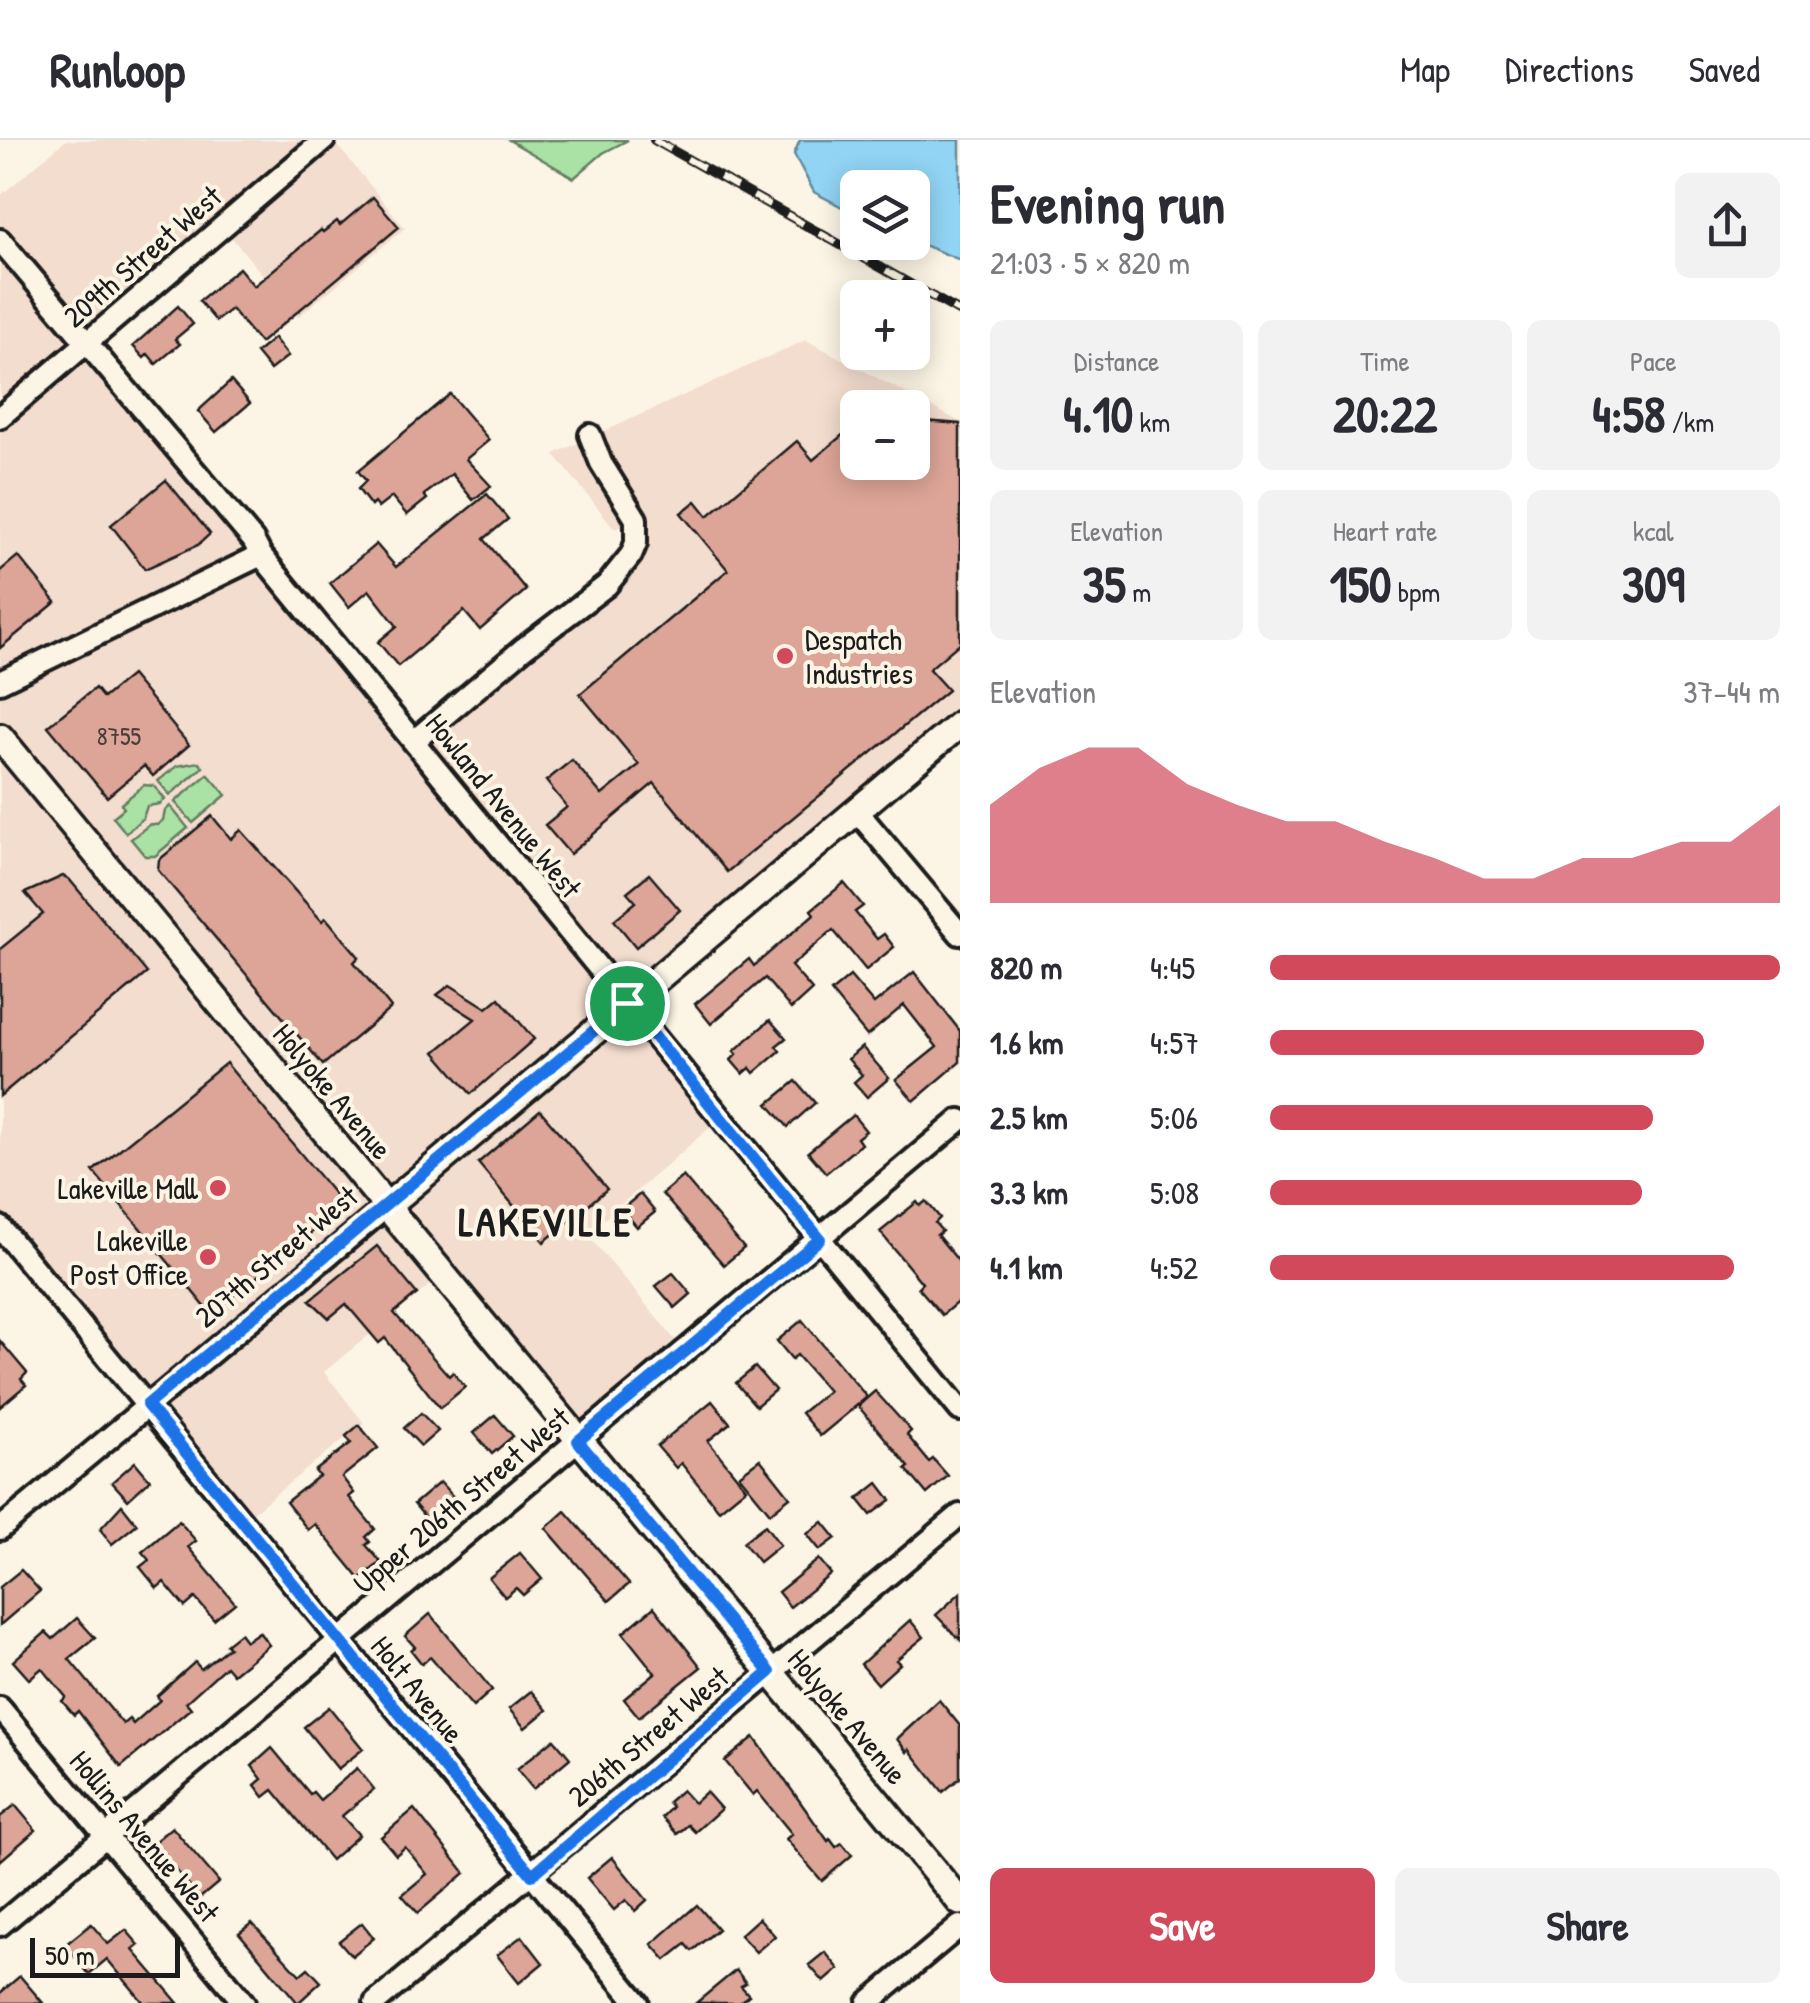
<!DOCTYPE html>
<meta charset="utf-8">
<style>
:root{--surface:#fff;--page:#f2f2f3;--text:#2b2b33;--muted:#7c7c81;--line:#e1e1e2;--accent:#d1495b}
body{margin:0;font-family:"Patrick Hand",sans-serif;background:var(--page);color:var(--text);height:100vh;display:flex;flex-direction:column;font-size:38px;white-space:nowrap}
*{box-sizing:border-box;margin:0}
p{font-size:32px;color:var(--muted)}
.icon{flex:none;width:55px;height:55px;fill:none;stroke:currentColor;stroke-width:2;stroke-linecap:round;stroke-linejoin:round}
.map{position:relative;flex:1;overflow:hidden}
.sheet{display:flex;flex-direction:column;background:var(--surface);width:850px}
.sheet>*{flex:none}
.tools{position:absolute;left:840px;top:30px;display:grid;gap:20px}
.tools a{display:grid;place-items:center;width:90px;height:90px;border-radius:15px;background:var(--surface);box-shadow:0 5px 25px #0003;font-size:50px}
.scale{position:absolute;left:30px;bottom:25px;width:150px;box-sizing:border-box;padding-left:10px;border:5px solid #1c1c1c;border-top:0;font-size:28px;line-height:35px;white-space:nowrap;color:#1c1c1c;-webkit-text-stroke:8px #fcf5e5;paint-order:stroke}
.pin{position:absolute;display:grid;place-items:center;width:85px;height:85px;color:#fff;margin:-42px;border:5px solid #fff;border-radius:50%;box-shadow:0 2px 10px #0007}
.round{display:grid;place-items:center;flex:none;width:105px;height:105px;border-radius:15px;background:var(--page)}
.headline{display:flex;align-items:center;justify-content:space-between;height:170px;padding:0 30px}
h1{font-size:55px;font-weight:700;line-height:75px}
.figures{display:grid;grid-template-columns:repeat(3,1fr);gap:15px;height:170px;padding:10px 30px}
.figures div{display:grid;align-content:center;border-radius:15px;background:var(--page);text-align:center}
.figures b{font-size:50px;font-weight:700}
.figures small{font-size:28px;font-weight:400}
.figures p{font-size:28px}
.chart{height:280px;padding:20px 30px}
.chart p{display:flex;justify-content:space-between}
.chart svg{width:100%;height:180px;margin-top:10px;fill:var(--accent);opacity:.7}
.cta{display:flex;gap:20px;margin-top:auto;padding:20px 30px}
.cta a{flex:1;height:115px;border-radius:15px;background:var(--accent);color:#fff;font-size:40px;font-weight:700;line-height:115px;text-align:center}
.cta a+a{background:var(--page);color:var(--text)}
ul{padding:0 30px;list-style:none;font-size:32px}
li{display:grid;grid-template-columns:160px 120px 1fr;align-items:center;height:75px}
li i{height:25px;border-radius:12px;background:var(--accent)}
header{display:flex;align-items:center;gap:60px;box-sizing:border-box;height:140px;padding:0 50px;background:var(--surface);border-bottom:2px solid var(--line)}
header strong{font-size:48px}
nav{display:flex;gap:55px;margin-inline-start:auto;font-size:35px}
main{display:flex;flex:1;min-height:0}
.map>svg:first-child{display:block}
.built{fill:#f3ddce;fill-rule:evenodd}
.green{fill:#aae1a4;stroke:#637e60;stroke-width:2.5}
.water{fill:#92d4f4;stroke:#638a9e;stroke-width:2.5}
.building{fill:#dda598;stroke:#1c1c1c;stroke-width:2.5}
.lines{fill:none;stroke-linecap:round;stroke-linejoin:round}
.minor-casing{stroke:#1c1c1c;stroke-width:28}
.tertiary-casing{stroke:#1c1c1c;stroke-width:32}
.minor{stroke:#fcf5e5;stroke-width:20}
.tertiary{stroke:#fcf5e5;stroke-width:25}
.rail-casing{stroke:#1c1c1c;stroke-width:10}
.rail{stroke:#fcf5e5;stroke-width:6;stroke-dasharray:19;stroke-linecap:butt}
.route-casing{stroke:#fff;stroke-width:20}
.route{stroke:#1a73e8;stroke-width:12}
.poi-dot{fill:#d1495b;stroke:#fcf5e5;stroke-width:4}
.labels{text-anchor:middle;dominant-baseline:central;stroke-width:8;stroke-linejoin:round;paint-order:stroke}
.number-label{font-size:25px;fill:#4c3e3b}
.street-label{font-size:30px;fill:#1c1c1c;stroke:#fcf5e5}
.poi-label{font-size:30px;fill:#1c1c1c;stroke:#fcf5e5;text-anchor:end}
.district-label{font-size:40px;font-weight:bold;letter-spacing:2.5px;fill:#1c1c1c;stroke:#fcf5e5}
</style>
<header>
<strong>Runloop</strong>
<nav><a>Map</a><a>Directions</a><a>Saved</a></nav>
</header>
<main>
<div class="map">
<svg width="960" height="1863" viewBox="0 0 960 1863">
<rect width="100%" height="100%" fill="#fcf5e5"/>
<filter id="ink" filterUnits="userSpaceOnUse"><feTurbulence type="fractalNoise" baseFrequency=".01" numOctaves="2"/><feDisplacementMap in="SourceGraphic" scale="20" xChannelSelector="R" yChannelSelector="G"/><feConvolveMatrix kernelMatrix="1 2 1 2 8 2 1 2 1" color-interpolation-filters="sRGB"/></filter>
<g filter="url(#ink)">
<!-- built -->
<path class="built" d="M 66,0 L 333,0 L 405,88 L 298,177 L 222,86 L 88,203 L 414,601 L 607,445 L 635,382 L 615,389 L 554,314 L 806,200 L 960,282 L 960,584 L 627,863 L 721,978 L 587,1094 L 686,1213 L 579,1301 L 441,1136 L 324,1232 L 364,1283 L 242,1381 L 9,1099 L 0,1106 L 0,56 ZM 858,268 L 912,268 L 912,322 L 858,322 Z"/>
<!-- green -->
<g class="green">
<path d="M 509,0 L 628,0 L 603,13 L 574,38 Z"/>
<path d="M 199,622 L 203,627 L 170,655 L 158,641 L 177,626 Z"/>
<path d="M 208,634 L 226,655 L 193,683 L 175,662 Z"/>
<path d="M 144,645 L 154,646 L 165,659 L 160,664 L 147,666 L 143,678 L 126,693 L 113,677 L 124,668 L 121,664 Z"/>
<path d="M 170,666 L 188,688 L 155,716 L 145,716 L 131,699 L 150,684 L 157,685 L 163,680 L 165,671 Z"/>
</g>
<!-- water -->
<path class="water" d="M 800,0 L 960,0 L 960,120 L 913,101 L 912,48 L 858,48 L 857,75 L 814,52 L 794,14 Z"/>
<!-- building -->
<g class="building">
<path d="M 373,57 L 399,87 L 260,203 L 231,169 L 216,181 L 199,161 L 239,128 L 254,146 L 321,90 L 323,92 L 337,81 L 340,85 Z"/>
<path d="M 178,166 L 193,184 L 175,199 L 180,204 L 156,224 L 148,214 L 144,218 L 133,206 Z"/>
<path d="M 274,198 L 288,216 L 270,230 L 256,213 Z"/>
<path d="M 231,241 L 250,263 L 216,292 L 198,271 Z"/>
<path d="M 450,254 L 489,300 L 466,319 L 491,346 L 473,360 L 452,334 L 424,355 L 427,359 L 407,375 L 392,357 L 378,368 L 374,363 L 371,366 L 358,349 L 366,341 L 358,331 Z"/>
<path d="M 912,280 L 960,284 L 960,503 L 929,529 L 948,550 L 727,732 L 654,643 L 570,714 L 545,685 L 567,667 L 546,641 L 572,620 L 602,655 L 639,625 L 580,554 L 728,430 L 681,373 L 696,361 L 708,376 L 797,301 L 813,320 L 858,282 L 858,322 L 912,322 Z"/>
<path d="M 166,340 L 210,394 L 198,405 L 145,429 L 111,385 Z"/>
<path d="M 487,354 L 508,379 L 484,399 L 526,450 L 480,490 L 464,471 L 398,526 L 378,502 L 397,486 L 369,450 L 349,467 L 330,443 L 376,404 L 396,427 Z"/>
<path d="M 18,416 L 56,462 L 0,508 L 0,431 Z"/>
<path d="M 131,535 L 189,605 L 153,636 L 144,626 L 107,657 L 48,586 L 95,548 L 103,558 Z"/>
<path d="M 212,676 L 231,699 L 241,690 L 322,781 L 326,778 L 359,817 L 354,822 L 391,868 L 323,925 L 158,730 L 159,720 Z"/>
<path d="M 649,734 L 680,770 L 636,807 L 614,780 L 636,762 L 627,752 Z"/>
<path d="M 63,736 L 69,739 L 147,833 L 0,956 L 0,809 L 43,774 L 25,753 Z"/>
<path d="M 844,743 L 863,766 L 855,772 L 877,799 L 884,794 L 894,807 L 866,830 L 833,790 L 791,826 L 812,850 L 791,869 L 765,838 L 711,884 L 695,864 L 749,819 L 754,826 L 814,774 L 811,770 Z"/>
<path d="M 914,832 L 960,891 L 960,922 L 914,961 L 896,940 L 937,907 L 904,865 L 867,896 L 831,852 L 850,836 L 874,864 Z"/>
<path d="M 450,845 L 487,868 L 499,858 L 534,899 L 471,954 L 435,912 L 475,879 L 437,855 Z"/>
<path d="M 770,880 L 786,898 L 776,906 L 780,911 L 754,933 L 750,928 L 743,934 L 731,920 L 737,914 L 734,911 Z"/>
<path d="M 862,907 L 889,938 L 867,957 L 854,942 L 862,935 L 848,919 Z"/>
<path d="M 226,923 L 344,1066 L 211,1174 L 93,1031 Z"/>
<path d="M 796,941 L 815,963 L 788,987 L 768,964 Z"/>
<path d="M 540,970 L 607,1049 L 544,1102 L 478,1023 Z"/>
<path d="M 853,975 L 866,991 L 857,998 L 861,1004 L 826,1033 L 808,1012 Z"/>
<path d="M 683,1036 L 744,1108 L 724,1125 L 662,1054 Z"/>
<path d="M 640,1054 L 655,1072 L 637,1087 L 622,1069 Z"/>
<path d="M 926,1061 L 940,1078 L 935,1083 L 942,1091 L 937,1095 L 960,1123 L 960,1160 L 942,1175 L 918,1147 L 922,1143 L 880,1092 L 917,1062 L 920,1066 Z"/>
<path d="M 377,1106 L 417,1154 L 394,1173 L 449,1236 L 453,1232 L 465,1247 L 440,1268 L 385,1198 L 379,1203 L 346,1164 L 329,1178 L 310,1160 Z"/>
<path d="M 673,1133 L 691,1154 L 675,1168 L 656,1146 Z"/>
<path d="M 802,1180 L 867,1257 L 820,1296 L 801,1273 L 828,1251 L 797,1215 L 792,1219 L 777,1201 Z"/>
<path d="M 0,1201 L 27,1233 L 21,1239 L 26,1245 L 0,1267 Z"/>
<path d="M 755,1227 L 775,1250 L 756,1266 L 736,1243 Z"/>
<path d="M 875,1251 L 911,1291 L 907,1295 L 929,1322 L 933,1319 L 948,1336 L 927,1354 L 906,1329 L 909,1327 L 858,1266 Z"/>
<path d="M 712,1261 L 730,1283 L 708,1301 L 746,1348 L 719,1370 L 681,1323 L 676,1328 L 657,1306 Z"/>
<path d="M 421,1273 L 438,1291 L 421,1306 L 404,1288 Z"/>
<path d="M 495,1275 L 513,1296 L 492,1314 L 474,1293 Z"/>
<path d="M 359,1285 L 378,1308 L 342,1337 L 354,1353 L 349,1357 L 375,1389 L 366,1397 L 370,1402 L 366,1405 L 381,1422 L 360,1439 L 315,1384 L 308,1390 L 286,1362 L 319,1336 L 315,1331 L 351,1303 L 346,1296 Z"/>
<path d="M 760,1319 L 790,1357 L 770,1373 L 739,1335 Z"/>
<path d="M 135,1322 L 150,1340 L 128,1360 L 112,1342 Z"/>
<path d="M 440,1342 L 457,1361 L 430,1383 L 414,1364 Z"/>
<path d="M 878,1343 L 891,1360 L 871,1375 L 858,1359 Z"/>
<path d="M 122,1365 L 137,1384 L 112,1404 L 100,1389 Z"/>
<path d="M 565,1371 L 629,1444 L 609,1461 L 546,1388 Z"/>
<path d="M 179,1381 L 196,1401 L 188,1407 L 235,1463 L 214,1480 L 195,1458 L 185,1467 L 164,1442 L 157,1448 L 140,1427 L 149,1420 L 142,1412 Z"/>
<path d="M 823,1382 L 836,1398 L 820,1410 L 807,1394 Z"/>
<path d="M 765,1385 L 780,1405 L 759,1422 L 743,1402 Z"/>
<path d="M 520,1413 L 542,1439 L 523,1455 L 516,1448 L 505,1457 L 489,1438 Z"/>
<path d="M 819,1419 L 831,1434 L 790,1467 L 778,1452 Z"/>
<path d="M 21,1430 L 40,1451 L 0,1485 L 0,1447 Z"/>
<path d="M 960,1453 L 960,1500 L 936,1475 Z"/>
<path d="M 654,1467 L 701,1527 L 639,1577 L 624,1559 L 655,1533 L 623,1493 Z"/>
<path d="M 430,1474 L 492,1550 L 473,1567 L 430,1517 L 422,1524 L 411,1510 L 415,1507 L 405,1496 Z"/>
<path d="M 77,1478 L 95,1498 L 69,1519 L 123,1584 L 129,1579 L 133,1584 L 160,1560 L 157,1556 L 195,1522 L 201,1529 L 229,1507 L 226,1504 L 240,1493 L 246,1501 L 259,1492 L 269,1505 L 233,1534 L 226,1526 L 186,1562 L 191,1568 L 121,1627 L 78,1571 L 74,1575 L 62,1561 L 66,1557 L 42,1528 L 29,1539 L 13,1521 L 46,1492 L 53,1499 Z"/>
<path d="M 910,1480 L 924,1497 L 896,1520 L 900,1524 L 878,1544 L 861,1524 Z"/>
<path d="M 531,1551 L 547,1570 L 525,1588 L 509,1569 Z"/>
<path d="M 939,1560 L 960,1586 L 960,1638 L 943,1652 L 909,1609 L 907,1612 L 897,1599 Z"/>
<path d="M 329,1567 L 363,1609 L 338,1629 L 304,1587 Z"/>
<path d="M 754,1597 L 828,1701 L 830,1699 L 836,1707 L 842,1703 L 852,1715 L 822,1741 L 786,1699 L 792,1694 L 757,1651 L 753,1655 L 725,1621 Z"/>
<path d="M 554,1599 L 570,1618 L 533,1649 L 517,1629 Z"/>
<path d="M 272,1608 L 310,1654 L 313,1652 L 320,1660 L 357,1628 L 374,1649 L 342,1676 L 359,1695 L 331,1720 L 273,1650 L 264,1657 L 255,1645 L 262,1639 L 252,1626 Z"/>
<path d="M 682,1650 L 694,1663 L 706,1652 L 721,1669 L 695,1692 L 688,1685 L 677,1694 L 662,1677 L 672,1667 L 668,1662 Z"/>
<path d="M 15,1665 L 36,1690 L 0,1721 L 0,1677 Z"/>
<path d="M 414,1669 L 465,1733 L 418,1773 L 402,1755 L 427,1734 L 405,1707 L 396,1715 L 381,1697 Z"/>
<path d="M 172,1687 L 219,1742 L 200,1758 L 153,1703 Z"/>
<path d="M 612,1717 L 647,1760 L 635,1771 L 626,1760 L 614,1770 L 587,1738 Z"/>
<path d="M 697,1765 L 718,1789 L 692,1811 L 686,1804 L 666,1820 L 652,1804 Z"/>
<path d="M 759,1778 L 775,1796 L 756,1812 L 740,1795 Z"/>
<path d="M 252,1783 L 300,1835 L 308,1828 L 321,1842 L 298,1863 L 239,1793 Z"/>
<path d="M 362,1783 L 374,1798 L 352,1816 L 339,1801 Z"/>
<path d="M 91,1784 L 108,1804 L 126,1790 L 139,1805 L 133,1810 L 178,1863 L 144,1863 L 107,1819 L 89,1834 L 65,1805 Z"/>
<path d="M 522,1796 L 543,1823 L 519,1843 L 497,1815 Z"/>
<path d="M 825,1812 L 839,1829 L 824,1842 L 809,1825 Z"/>
<path d="M 736,1830 L 746,1843 L 741,1846 L 749,1855 L 739,1863 L 696,1863 Z"/>
<path d="M 20,1836 L 43,1863 L 0,1863 L 0,1853 Z"/>
</g>
<g class="lines">
<!-- minor casing -->
<g class="minor-casing">
<g id="minor">
<path d="M 0,100 L 253,400 L 261,415 L 960,1270"/>
<path d="M 0,277 L 324,0"/>
<path d="M 0,542 L 261,415"/>
<path d="M 414,601 L 524,508 L 607,445 L 631,415 L 636,403 L 636,379 L 601,323 L 590,295"/>
<path d="M 856,670 L 960,794"/>
<path d="M 0,1087 L 638,1863"/>
<path d="M 0,1389 L 386,1067"/>
<path d="M 0,1568 L 244,1863"/>
<path d="M 0,1785 L 960,980"/>
<path d="M 375,1863 L 960,1375"/>
<path d="M 868,1863 L 960,1786"/>
</g>
</g>
<!-- tertiary casing -->
<g class="tertiary-casing">
<g id="tertiary">
<path d="M 0,597 L 960,1762"/>
<path d="M 386,1067 L 960,584"/>
</g>
</g>
<!-- minor -->
<use href="#minor" class="minor"/>
<!-- tertiary -->
<use href="#tertiary" class="tertiary"/>
<!-- rail casing -->
<g class="rail-casing">
<path id="rail" d="M 654,0 L 960,172"/>
</g>
<!-- rail -->
<use href="#rail" class="rail"/>
</g>
</g>
<g class="lines" filter="url(#ink)">
<!-- route casing -->
<g class="route-casing">
<path id="route" d="M 627,863 L 820,1099 L 578,1301 L 770,1532 L 532,1735 L 147,1265 Z"/>
</g>
<!-- route -->
<use href="#route" class="route"/>
</g>
<!-- markers -->
<g class="poi-dot">
<circle cx="785" cy="516" r="10"/>
<circle cx="218" cy="1048" r="10"/>
<circle cx="208" cy="1117" r="10"/>
</g>
<g class="labels">
<!-- number labels -->
<g class="number-label">
<text x="119" y="596">8755</text>
</g>
<!-- street labels -->
<g class="street-label">
<text transform="translate(142 116) rotate(-41)">209th Street West</text>
<text transform="translate(504 665) rotate(51)">Howland Avenue West</text>
<text transform="translate(333 951) rotate(50)">Holyoke Avenue</text>
<text transform="translate(276 1116) rotate(-40)">207th Street West</text>
<text transform="translate(461 1360) rotate(-40)">Upper 206th Street West</text>
<text transform="translate(418 1549) rotate(51)">Holt Avenue</text>
<text transform="translate(848 1576) rotate(50)">Holyoke Avenue</text>
<text transform="translate(648 1596) rotate(-40)">206th Street West</text>
<text transform="translate(145 1696) rotate(50)">Hollins Avenue West</text>
</g>
<!-- poi labels -->
<g class="poi-label">
<text x="805" y="499" text-anchor="start">Despatch<tspan x="805" dy="34">Industries</tspan></text>
<text x="198" y="1048">Lakeville Mall</text>
<text x="188" y="1100">Lakeville<tspan x="188" dy="34">Post Office</tspan></text>
</g>
<!-- district labels -->
<g class="district-label">
<text x="546" y="1081">LAKEVILLE</text>
</g>
</g>
</svg>
<div class="tools">
<a><svg class="icon" aria-label="layers" viewBox="0 0 24 24"><path d="M12 4l9 5-9 5-9-5zM3 14l9 5 9-5"/></svg></a>
<a>+</a>
<a>−</a>
</div>
<div class="scale">50 m</div>
<div class="pin" style="left:627px;top:863px;background:#1e9e55"><svg class="icon" aria-label="arrive" viewBox="0 0 24 24"><path d="M6 21V4h12l-3 4 3 4H6"/></svg></div>
</div>
<section class="sheet">
<div class="headline"><div><h1>Evening run</h1><p>21:03 · 5 × 820 m</p></div><a class="round"><svg class="icon" aria-label="share" viewBox="0 0 24 24"><path d="M12 15V3M7 8l5-5 5 5M5 13v7h14v-7"/></svg></a></div>
<div class="figures">
<div><p>Distance</p><b>4.10<small> km</small></b></div>
<div><p>Time</p><b>20:22</b></div>
<div><p>Pace</p><b>4:58<small> /km</small></b></div>
</div>
<div class="figures">
<div><p>Elevation</p><b>35<small> m</small></b></div>
<div><p>Heart rate</p><b>150<small> bpm</small></b></div>
<div><p>kcal</p><b>309</b></div>
</div>
<div class="chart"><p><span>Elevation</span>37–44 m</p>
<svg viewBox="0 0 160 44" preserveAspectRatio="none"><path d="M0 44V20L10 11L20 6L30 6L40 15L50 20L60 24L70 24L80 29L90 33L100 38L110 38L120 33L130 33L140 29L150 29L160 20V44z"/></svg>
</div>
<ul>
<li><b>820 m</b>4:45<i style="width:100%"></i></li>
<li><b>1.6 km</b>4:57<i style="width:85%"></i></li>
<li><b>2.5 km</b>5:06<i style="width:75%"></i></li>
<li><b>3.3 km</b>5:08<i style="width:73%"></i></li>
<li><b>4.1 km</b>4:52<i style="width:91%"></i></li>
</ul>
<div class="cta"><a>Save</a><a>Share</a></div>
</section>
</main>
